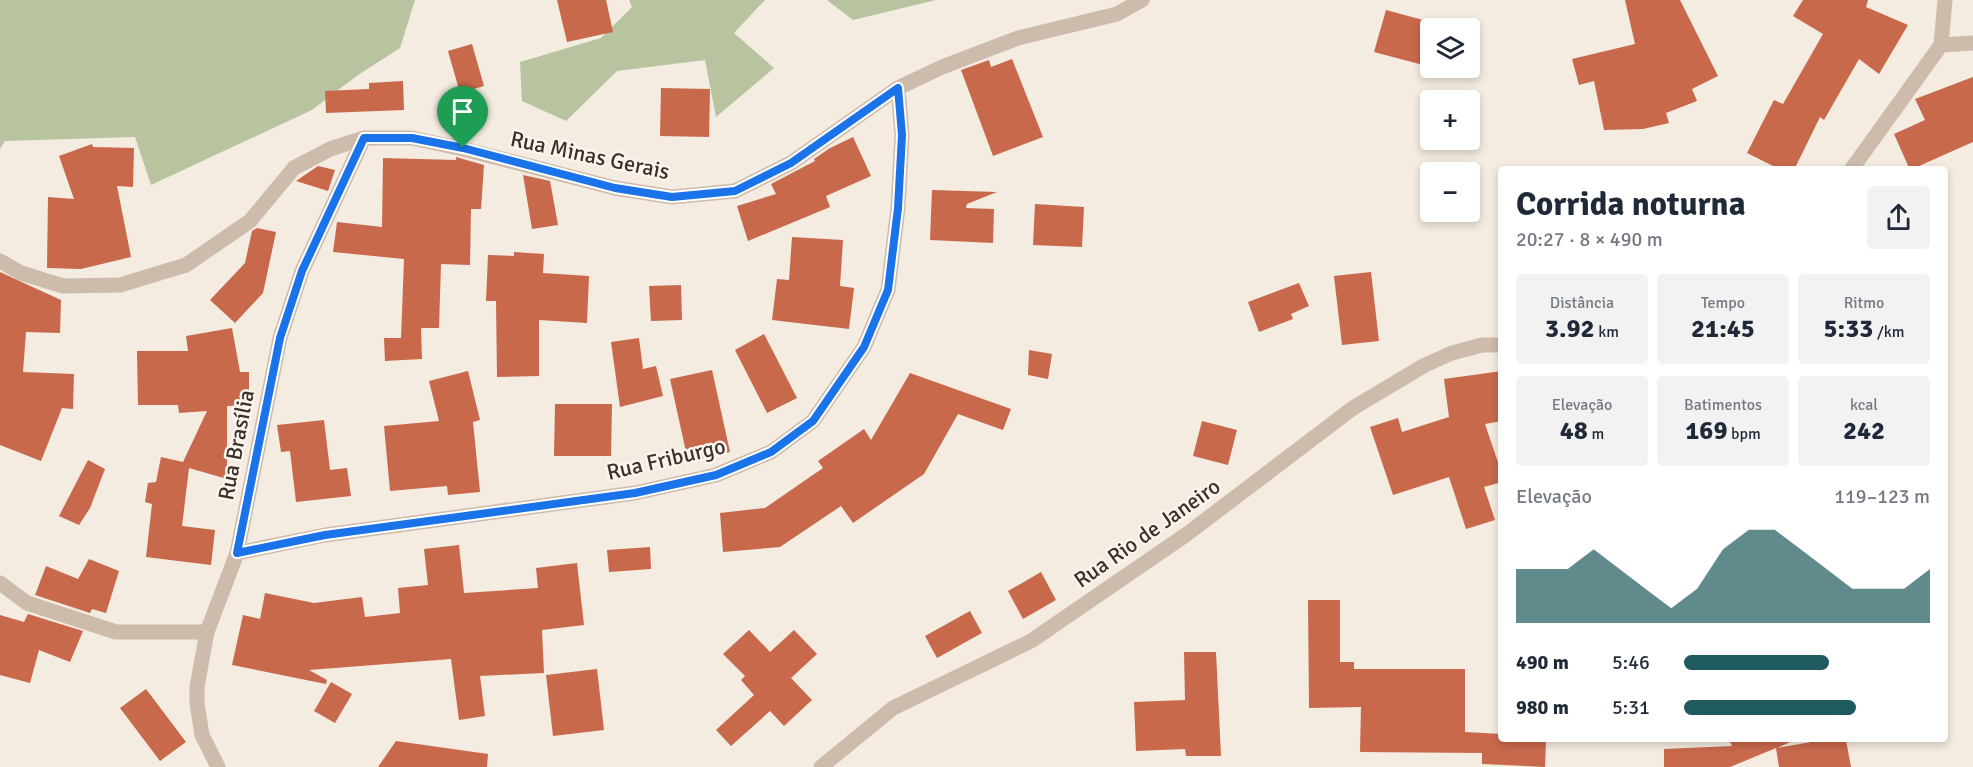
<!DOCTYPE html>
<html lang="pt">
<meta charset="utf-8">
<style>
:root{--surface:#fff;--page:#f2f2f3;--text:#1f2937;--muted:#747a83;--accent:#1f5a5e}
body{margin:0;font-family:Signika,sans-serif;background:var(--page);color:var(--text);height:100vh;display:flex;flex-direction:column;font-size:22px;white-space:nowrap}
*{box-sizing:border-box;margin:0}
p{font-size:20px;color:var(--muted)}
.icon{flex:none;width:33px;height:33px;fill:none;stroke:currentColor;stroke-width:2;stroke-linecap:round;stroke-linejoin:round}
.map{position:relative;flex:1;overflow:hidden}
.drawer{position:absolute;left:1498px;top:166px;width:450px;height:576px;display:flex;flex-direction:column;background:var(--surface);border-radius:6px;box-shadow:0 3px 9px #0003}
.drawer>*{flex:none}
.tools{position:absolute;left:1420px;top:18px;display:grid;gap:12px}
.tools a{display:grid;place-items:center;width:60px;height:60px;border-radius:6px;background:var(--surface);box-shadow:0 3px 9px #0003;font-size:30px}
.pin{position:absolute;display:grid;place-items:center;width:51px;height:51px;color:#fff;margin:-62px -26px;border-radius:50% 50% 50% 0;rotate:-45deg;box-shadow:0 0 6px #0007}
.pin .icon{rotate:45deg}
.round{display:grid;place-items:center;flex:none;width:63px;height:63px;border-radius:6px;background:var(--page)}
.summary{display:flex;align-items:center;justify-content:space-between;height:102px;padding:0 18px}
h1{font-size:33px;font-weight:700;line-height:45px}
.stats{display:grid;grid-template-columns:repeat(3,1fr);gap:9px;height:102px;padding:6px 18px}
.stats div{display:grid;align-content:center;border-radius:6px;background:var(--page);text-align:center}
.stats b{font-size:26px;font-weight:700}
.stats small{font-size:16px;font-weight:400}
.stats p{font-size:16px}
.chart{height:168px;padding:12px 18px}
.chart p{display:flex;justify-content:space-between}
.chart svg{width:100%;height:108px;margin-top:6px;fill:var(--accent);opacity:.7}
ul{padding:0 18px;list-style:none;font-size:20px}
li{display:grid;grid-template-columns:96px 72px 1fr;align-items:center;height:45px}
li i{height:15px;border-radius:8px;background:var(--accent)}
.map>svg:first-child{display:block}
.green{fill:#b8c4a0}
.building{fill:#c8694b}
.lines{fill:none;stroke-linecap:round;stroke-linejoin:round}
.minor{stroke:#cdbbac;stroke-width:15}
.route-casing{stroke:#fff;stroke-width:12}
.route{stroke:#1a73e8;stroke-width:8}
.labels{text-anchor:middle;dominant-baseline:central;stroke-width:5;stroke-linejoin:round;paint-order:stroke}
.street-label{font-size:22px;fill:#3b302b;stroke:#fbf5ee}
</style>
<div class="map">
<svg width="1973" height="767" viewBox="0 0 1973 767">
<rect width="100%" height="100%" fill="#f4ebe1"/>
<!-- green -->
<g class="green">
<path d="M 0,0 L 415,0 L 400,48 L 358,75 L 312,110 L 151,185 L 135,137 L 5,141 L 0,149 Z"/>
<path d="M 629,0 L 765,0 L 734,33 L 774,68 L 716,117 L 705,60 L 617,71 L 566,121 L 522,101 L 520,62 L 601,38 L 632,7 Z"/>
<path d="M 827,0 L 936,0 L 853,20 Z"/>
</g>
<!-- building -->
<g class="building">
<path d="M 557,0 L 606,0 L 613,32 L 567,42 Z"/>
<path d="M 1625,0 L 1680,0 L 1718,76 L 1692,89 L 1697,101 L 1666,113 L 1669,123 L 1643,129 L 1604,130 L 1594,81 L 1579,85 L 1572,59 L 1635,44 Z"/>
<path d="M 1803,0 L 1868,0 L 1866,7 L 1908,25 L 1879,74 L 1859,59 L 1824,120 L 1820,117 L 1794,170 L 1781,170 L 1747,153 L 1774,100 L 1783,104 L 1823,34 L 1793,16 Z"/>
<path d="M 1386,10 L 1434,23 L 1423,65 L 1374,52 Z"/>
<path d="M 472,44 L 484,86 L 460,93 L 448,51 Z"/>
<path d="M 1012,59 L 1043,137 L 993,156 L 961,70 L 989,60 L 991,67 Z"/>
<path d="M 1973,77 L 1973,142 L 1910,170 L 1894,134 L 1925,120 L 1915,99 Z"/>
<path d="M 403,81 L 404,110 L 326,113 L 325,91 L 369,89 L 369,83 Z"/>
<path d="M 661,88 L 710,89 L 709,137 L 660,136 Z"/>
<path d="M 853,137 L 871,176 L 826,196 L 830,207 L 748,241 L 737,206 L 776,194 L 771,184 L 815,161 L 814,159 L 830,148 Z"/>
<path d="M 92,144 L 93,147 L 134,148 L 133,187 L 117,186 L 131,257 L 81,269 L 47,268 L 48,197 L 74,199 L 59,156 Z"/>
<path d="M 456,157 L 484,165 L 481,209 L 471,209 L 470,265 L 441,264 L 439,328 L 421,328 L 422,359 L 385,361 L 384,338 L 401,338 L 404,259 L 333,252 L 337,222 L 382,227 L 383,158 L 456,160 Z"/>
<path d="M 318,166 L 335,170 L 328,191 L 296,181 Z"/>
<path d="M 523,175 L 550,181 L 558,225 L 532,229 Z"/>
<path d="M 932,190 L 997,192 L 967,204 L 966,208 L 994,209 L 993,243 L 930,240 Z"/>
<path d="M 1035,204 L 1084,207 L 1082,247 L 1033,245 Z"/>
<path d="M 257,228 L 276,232 L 263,293 L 235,323 L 210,300 L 245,263 L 252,231 Z"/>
<path d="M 792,237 L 843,240 L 840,286 L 854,288 L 849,329 L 772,320 L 777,279 L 789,280 Z"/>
<path d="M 514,252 L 544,254 L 543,273 L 589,276 L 587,323 L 539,320 L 539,376 L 497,377 L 496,301 L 486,301 L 488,255 L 514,256 Z"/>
<path d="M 0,272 L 61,300 L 60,333 L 26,332 L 23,372 L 74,374 L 73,409 L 62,408 L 41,461 L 0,445 Z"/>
<path d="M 1371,272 L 1379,341 L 1342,345 L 1334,276 Z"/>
<path d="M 1299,283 L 1309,306 L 1291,314 L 1293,319 L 1259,332 L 1248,302 Z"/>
<path d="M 681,285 L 682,320 L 651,321 L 649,286 Z"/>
<path d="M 232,328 L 240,372 L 249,372 L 249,405 L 227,406 L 227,479 L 189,468 L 182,526 L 215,530 L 211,565 L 146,557 L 152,504 L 145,502 L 148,483 L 156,482 L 161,457 L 183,462 L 207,411 L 179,413 L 178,405 L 138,405 L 137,351 L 188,351 L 186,336 Z"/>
<path d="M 764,334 L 797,398 L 767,413 L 735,350 Z"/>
<path d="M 639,338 L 643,369 L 656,366 L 663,396 L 620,407 L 611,342 Z"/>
<path d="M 1029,350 L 1052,354 L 1048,379 L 1028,375 Z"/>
<path d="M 712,370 L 730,452 L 688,461 L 670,379 Z"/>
<path d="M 468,371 L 480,420 L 473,422 L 480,492 L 448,495 L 447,486 L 390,491 L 384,426 L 439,421 L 429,381 Z"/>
<path d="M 1502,371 L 1502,421 L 1485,424 L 1502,474 L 1502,482 L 1484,487 L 1495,520 L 1466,529 L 1449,477 L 1393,495 L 1370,427 L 1398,418 L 1402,432 L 1449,417 L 1444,379 Z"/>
<path d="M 910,373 L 1011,409 L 1003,430 L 958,414 L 924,474 L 853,523 L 841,506 L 780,547 L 723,552 L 720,513 L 765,508 L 823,468 L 818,461 L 864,429 L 871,440 Z"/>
<path d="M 555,404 L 612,404 L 611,456 L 554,456 Z"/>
<path d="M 324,420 L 330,470 L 347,468 L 351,496 L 296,502 L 290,451 L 281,452 L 277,425 Z"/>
<path d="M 1202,421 L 1237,430 L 1228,465 L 1193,456 Z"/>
<path d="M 88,460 L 105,469 L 90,508 L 79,525 L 59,516 Z"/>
<path d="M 459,545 L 464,593 L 538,588 L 536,568 L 577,563 L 584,625 L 542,630 L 544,673 L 480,676 L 485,716 L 459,720 L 451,659 L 309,670 L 327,680 L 326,684 L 232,665 L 243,615 L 260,619 L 265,593 L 314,603 L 362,597 L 365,617 L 400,613 L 398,588 L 428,585 L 424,549 Z"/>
<path d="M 650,547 L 651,569 L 609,572 L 607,550 Z"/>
<path d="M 89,559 L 119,571 L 106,613 L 92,609 L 90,613 L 35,595 L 46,566 L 78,579 Z"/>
<path d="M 1041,572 L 1056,600 L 1023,619 L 1008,591 Z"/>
<path d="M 1308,600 L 1340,600 L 1340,662 L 1354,662 L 1354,669 L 1465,669 L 1465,732 L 1502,734 L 1502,740 L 1546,740 L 1545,767 L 1482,764 L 1482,753 L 1360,752 L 1361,707 L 1309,708 Z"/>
<path d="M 970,611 L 982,633 L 937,658 L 925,636 Z"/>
<path d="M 28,614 L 83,631 L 70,662 L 39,650 L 30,683 L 0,675 L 0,615 L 24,622 Z"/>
<path d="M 749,630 L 770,652 L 794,630 L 817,654 L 791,678 L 812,700 L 784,726 L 770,711 L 731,746 L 716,730 L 754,695 L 741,680 L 745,676 L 723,654 Z"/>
<path d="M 1184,652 L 1216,652 L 1221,756 L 1186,756 L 1185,749 L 1136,751 L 1134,702 L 1185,700 Z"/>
<path d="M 597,669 L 604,730 L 553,736 L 546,675 Z"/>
<path d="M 331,682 L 352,694 L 335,723 L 314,711 Z"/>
<path d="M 146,689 L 186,742 L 160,761 L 120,708 Z"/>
<path d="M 1729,740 L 1795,740 L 1777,748 L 1823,740 L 1846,740 L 1851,767 L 1779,767 L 1776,748 L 1730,767 L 1664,767 L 1664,749 L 1732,746 Z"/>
<path d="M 396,741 L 488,754 L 487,767 L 378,767 Z"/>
</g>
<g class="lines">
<!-- minor -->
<g class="minor">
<path d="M 1941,45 L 1945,0"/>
<path d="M 1851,170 L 1941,45 L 1973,43"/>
<path d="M 0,261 L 21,273 L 63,286 L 120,285 L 186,265 L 250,221 L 294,168 L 330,149 L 364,138 L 412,138 L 463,149 L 615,188 L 672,197 L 735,191 L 791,163 L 898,88 L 942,67 L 1018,38 L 1117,14 L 1142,0"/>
<path d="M 237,553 L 325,535 L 635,493 L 716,475 L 771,452 L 813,421 L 864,347 L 888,290 L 898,208 L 902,135 L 898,88"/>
<path d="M 0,583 L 27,603 L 116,632 L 207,632"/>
<path d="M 218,767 L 202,735 L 197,703 L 197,687 L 207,632 L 237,553 L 280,338 L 302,271 L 364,138"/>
<path d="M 821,767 L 893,708 L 1031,641 L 1187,534 L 1353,408 L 1425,365 L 1452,353 L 1482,345 L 1502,345"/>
</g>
</g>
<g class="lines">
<!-- route casing -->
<g class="route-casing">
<path id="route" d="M 898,88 L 902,135 L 898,208 L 888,290 L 864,347 L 813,421 L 771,452 L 716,475 L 635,493 L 325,535 L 237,553 L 280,338 L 302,271 L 364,138 L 412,138 L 463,148 L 615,188 L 672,197 L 735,191 L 791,163 Z"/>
</g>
<!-- route -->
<use href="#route" class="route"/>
</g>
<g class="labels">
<!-- street labels -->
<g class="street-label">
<text transform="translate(590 155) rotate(12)">Rua Minas Gerais</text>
<text transform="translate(236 445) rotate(-79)">Rua Brasília</text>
<text transform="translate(666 459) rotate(-13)">Rua Friburgo</text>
<text transform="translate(1147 533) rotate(-35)">Rua Rio de Janeiro</text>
</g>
</g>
</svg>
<div class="tools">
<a><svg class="icon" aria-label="layers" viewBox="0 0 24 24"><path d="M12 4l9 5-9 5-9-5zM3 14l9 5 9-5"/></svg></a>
<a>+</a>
<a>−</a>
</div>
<div class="pin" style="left:463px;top:148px;background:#1e9e55"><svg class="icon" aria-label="arrive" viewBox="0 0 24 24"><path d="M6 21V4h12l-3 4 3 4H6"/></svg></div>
<section class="drawer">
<div class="summary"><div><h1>Corrida noturna</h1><p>20:27 · 8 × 490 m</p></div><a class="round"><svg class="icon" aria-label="share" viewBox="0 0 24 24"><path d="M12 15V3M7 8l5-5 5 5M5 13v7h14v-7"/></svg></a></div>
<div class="stats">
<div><p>Distância</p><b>3.92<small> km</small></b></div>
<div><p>Tempo</p><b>21:45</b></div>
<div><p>Ritmo</p><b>5:33<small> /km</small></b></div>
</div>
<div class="stats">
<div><p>Elevação</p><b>48<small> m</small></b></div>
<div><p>Batimentos</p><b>169<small> bpm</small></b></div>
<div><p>kcal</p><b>242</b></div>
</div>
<div class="chart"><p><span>Elevação</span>119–123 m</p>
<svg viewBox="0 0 160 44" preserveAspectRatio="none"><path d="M0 44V22L10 22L20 22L30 14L40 22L50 30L60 38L70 30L80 14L90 6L100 6L110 14L120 22L130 30L140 30L150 30L160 22V44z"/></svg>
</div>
<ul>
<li><b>490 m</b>5:46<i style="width:59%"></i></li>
<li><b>980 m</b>5:31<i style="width:70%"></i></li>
</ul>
</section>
</div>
